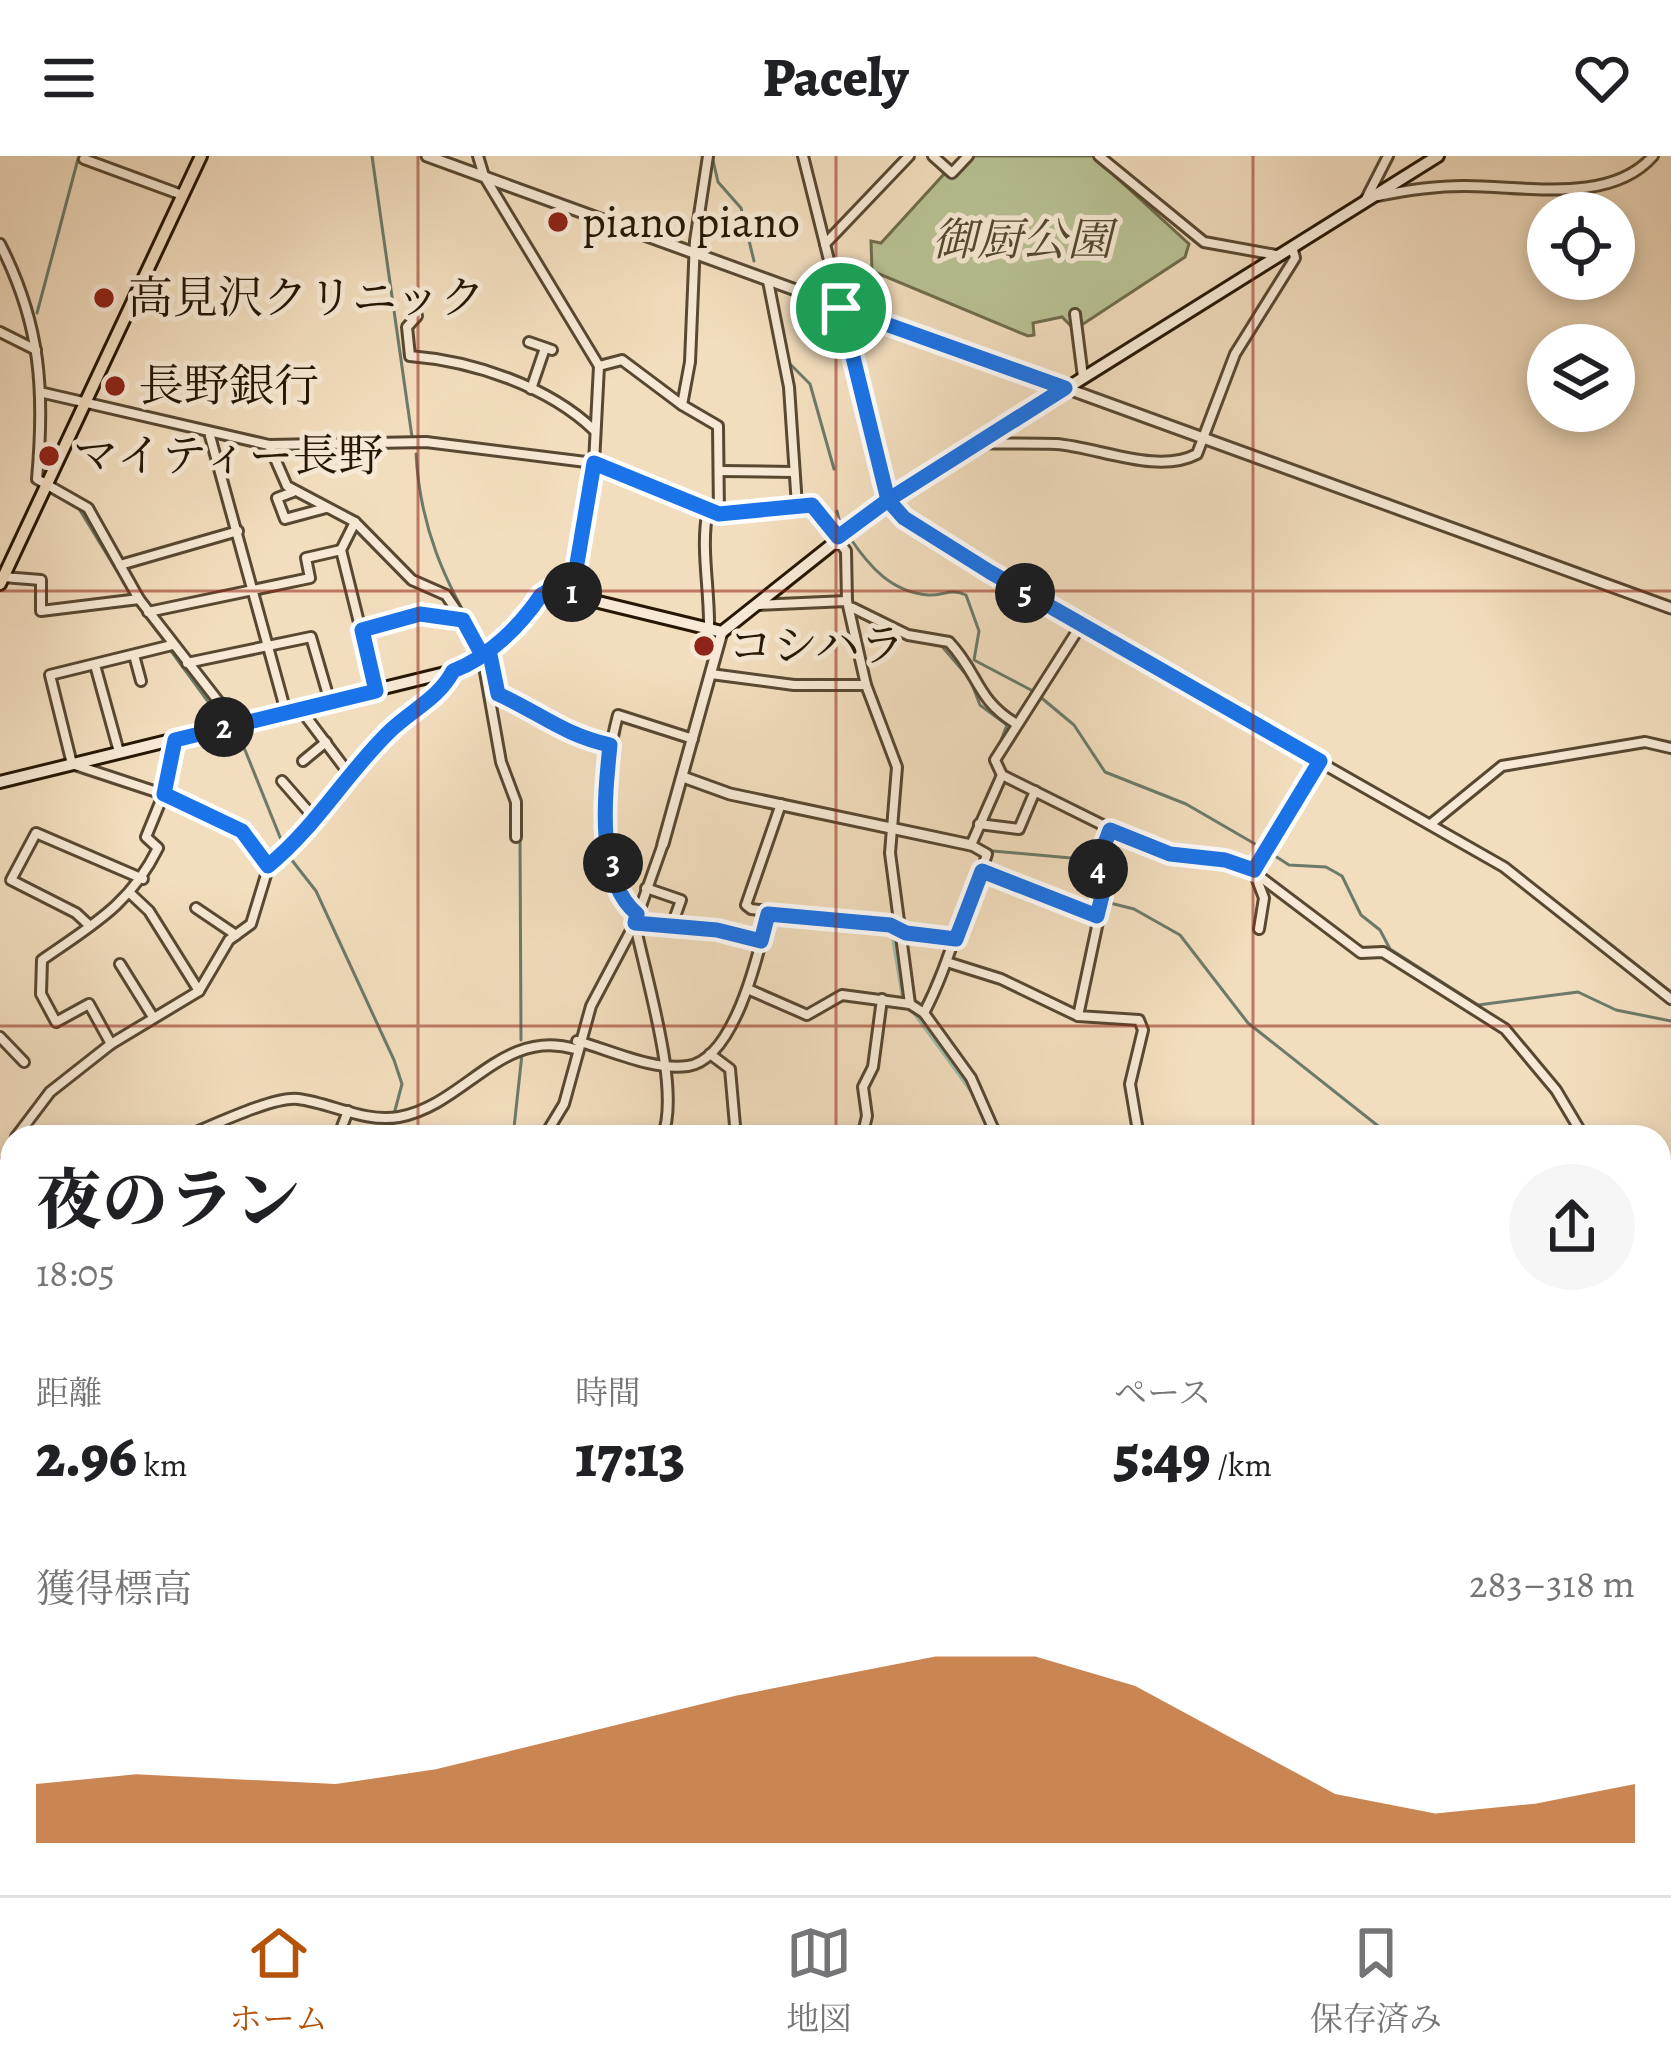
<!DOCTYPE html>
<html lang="ja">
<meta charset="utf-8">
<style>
:root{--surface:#fff;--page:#f6f6f6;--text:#202124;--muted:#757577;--line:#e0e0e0;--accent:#b45309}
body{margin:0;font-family:Alegreya,"Noto Serif JP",serif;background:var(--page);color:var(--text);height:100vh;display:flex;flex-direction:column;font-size:45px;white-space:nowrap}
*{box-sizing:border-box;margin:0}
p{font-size:39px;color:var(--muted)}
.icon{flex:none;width:66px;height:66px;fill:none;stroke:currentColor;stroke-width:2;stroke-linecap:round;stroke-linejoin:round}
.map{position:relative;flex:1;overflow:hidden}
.panel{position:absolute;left:0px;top:969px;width:1671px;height:771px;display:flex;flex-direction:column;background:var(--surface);border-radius:36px 36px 0 0;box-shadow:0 6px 18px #0003}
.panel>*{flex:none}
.fabs{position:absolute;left:1527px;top:36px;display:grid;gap:24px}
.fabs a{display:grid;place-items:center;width:108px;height:108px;border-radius:50%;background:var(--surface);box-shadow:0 6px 18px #0003;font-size:60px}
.pin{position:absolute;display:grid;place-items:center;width:102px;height:102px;color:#fff;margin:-51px;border:6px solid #fff;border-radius:50%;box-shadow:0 3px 12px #0007}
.km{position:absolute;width:60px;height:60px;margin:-30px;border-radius:50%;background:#222;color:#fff;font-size:33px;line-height:60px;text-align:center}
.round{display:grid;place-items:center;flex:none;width:126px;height:126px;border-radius:63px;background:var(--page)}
.headline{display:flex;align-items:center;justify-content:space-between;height:204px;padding:0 36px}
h1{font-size:66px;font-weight:800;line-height:90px}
.figures{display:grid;grid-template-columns:repeat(3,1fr);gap:18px;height:204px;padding:12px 36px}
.figures div{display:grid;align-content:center}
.figures b{font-size:60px;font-weight:800}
.figures small{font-size:33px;font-weight:400}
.figures p{font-size:33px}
.chart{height:336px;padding:24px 36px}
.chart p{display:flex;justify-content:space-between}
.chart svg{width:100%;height:216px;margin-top:12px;fill:var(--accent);opacity:.7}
header{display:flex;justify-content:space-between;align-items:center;height:156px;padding:0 36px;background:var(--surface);font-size:54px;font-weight:800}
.dock{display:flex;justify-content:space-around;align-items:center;height:168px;border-top:3px solid var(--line);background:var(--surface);font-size:33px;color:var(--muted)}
.dock a{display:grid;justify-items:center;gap:6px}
.dock .current{color:var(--accent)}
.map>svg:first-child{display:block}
.green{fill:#b8c294;stroke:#6e6c4c;stroke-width:3}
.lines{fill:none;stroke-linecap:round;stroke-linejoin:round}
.stream{stroke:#6c7a6a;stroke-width:3}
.canal{stroke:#9cbcae;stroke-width:9}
.minor-casing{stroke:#584832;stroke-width:14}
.tertiary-casing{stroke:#584832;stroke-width:15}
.secondary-casing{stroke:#251704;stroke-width:16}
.primary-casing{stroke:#251704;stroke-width:16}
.trunk-casing{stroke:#251704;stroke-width:18}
.minor{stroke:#f7e9d5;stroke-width:8}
.tertiary{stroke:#f7e9d5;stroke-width:9}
.secondary{stroke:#f7e9d5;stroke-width:10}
.primary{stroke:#f2ddbe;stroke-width:10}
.trunk{stroke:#f2ddbe;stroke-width:12}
.route-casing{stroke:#fff;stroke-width:24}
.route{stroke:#1a73e8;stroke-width:15}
.grid{fill:none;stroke:#8f2418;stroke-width:3;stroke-opacity:0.55}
.poi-dot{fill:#8f2418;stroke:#f7e9d5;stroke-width:4.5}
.labels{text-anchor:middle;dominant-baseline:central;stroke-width:10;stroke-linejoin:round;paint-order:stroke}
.poi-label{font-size:45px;fill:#251704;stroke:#f7e9d5;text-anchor:start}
.park-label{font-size:45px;font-style:italic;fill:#514a2f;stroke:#f7e9d5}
</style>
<header><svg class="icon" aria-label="menu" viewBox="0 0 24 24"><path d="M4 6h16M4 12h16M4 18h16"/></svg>Pacely<svg class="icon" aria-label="heart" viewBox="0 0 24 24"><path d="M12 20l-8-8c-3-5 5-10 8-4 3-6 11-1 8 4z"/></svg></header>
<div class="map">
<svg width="1671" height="1739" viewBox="0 0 1671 1739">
<rect width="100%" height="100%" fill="#f2ddbe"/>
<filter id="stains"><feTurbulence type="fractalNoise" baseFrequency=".00167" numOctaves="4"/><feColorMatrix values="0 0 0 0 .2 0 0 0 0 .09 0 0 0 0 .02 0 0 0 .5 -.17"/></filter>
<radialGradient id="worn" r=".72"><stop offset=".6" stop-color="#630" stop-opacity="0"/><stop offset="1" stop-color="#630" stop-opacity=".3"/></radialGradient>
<!-- green -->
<path class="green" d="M 973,0 L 1093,0 L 1189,88 L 1185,101 L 1080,170 L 1071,170 L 1062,161 L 1033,167 L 1034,179 L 1028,180 L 872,115 L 871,85 L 881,87 L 944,18 L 952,21 Z"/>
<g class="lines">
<!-- stream -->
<g class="stream">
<path d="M 372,0 L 412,281"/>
<path d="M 712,0 L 718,26 L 741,52 L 754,105"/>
<path d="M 775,142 L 791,223"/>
<path d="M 37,157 L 78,3"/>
<path d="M 791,209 L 810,228 L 834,313"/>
<path d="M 416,298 C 420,371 444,425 482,488"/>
<path d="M 78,351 L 131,438"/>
<path d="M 837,355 L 840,367"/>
<path d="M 850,382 C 869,410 891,436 928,439 C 943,440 951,432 966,439 L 979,475 L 974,504 L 1031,534"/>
<path d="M 137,449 L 165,486"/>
<path d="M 888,473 L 906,482"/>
<path d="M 939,487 L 970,523 L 980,549 L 1007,569 L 994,602"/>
<path d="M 171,495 L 223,566"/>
<path d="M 491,527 L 495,549"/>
<path d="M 1038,539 L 1074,569 L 1105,616 L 1186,648 L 1262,692"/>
<path d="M 231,576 L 245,594 L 284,691"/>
<path d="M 520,681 L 521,884"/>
<path d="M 993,695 L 1071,702 L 1095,714"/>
<path d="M 287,698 L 316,735 L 394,904 L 402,928 L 394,958"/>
<path d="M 1272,698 L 1289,709 L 1326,711 L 1342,720 L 1361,759 L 1380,774 L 1390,793 L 1478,849 L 1578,836 L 1616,854 L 1671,865"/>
<path d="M 1106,746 L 1134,753 L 1180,779 L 1248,867 L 1392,981"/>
<path d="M 385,981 L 391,967"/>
<path d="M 513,981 L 522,898"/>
</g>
<!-- canal -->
<g class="canal">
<path d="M 895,778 L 905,839"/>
<path d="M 916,855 L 973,933"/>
</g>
<!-- minor casing -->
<g class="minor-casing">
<g id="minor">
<path d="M 478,0 L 484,20 L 599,210 L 594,307 L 572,437"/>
<path d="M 708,0 L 695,85 L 690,206 L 682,249 L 718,270 L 719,358"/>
<path d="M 803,0 L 825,88"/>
<path d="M 909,0 L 825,88 L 888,344 L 905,361 L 1102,482 L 1504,711 L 1671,843"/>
<path d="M 933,0 L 952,17 L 968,0"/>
<path d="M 1099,0 L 1204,86 L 1276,99"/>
<path d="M 84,3 L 182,39"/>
<path d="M 1378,40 C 1407,34 1434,30 1463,30 C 1521,29 1609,50 1653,0"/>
<path d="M 1364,47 L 1388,0"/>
<path d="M 0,88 C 41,168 45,235 37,323 L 88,352 L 139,443 L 236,568"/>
<path d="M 768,125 L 789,231 L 797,350"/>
<path d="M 1075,158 L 1083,221"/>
<path d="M 417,160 L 407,171 L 410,200 C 473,205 548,230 594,274"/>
<path d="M 0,176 L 36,194"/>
<path d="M 529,186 L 552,194"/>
<path d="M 599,210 L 622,204 L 682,249"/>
<path d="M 531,233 L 545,192"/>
<path d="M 44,237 L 269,289 L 426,286 L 594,307 L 719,358 L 812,349 L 846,395 L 847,445 L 866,529 L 897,611 L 890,697 L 910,848"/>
<path d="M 210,280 L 286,556"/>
<path d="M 980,287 C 1005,288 1031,287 1056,288 C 1098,291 1157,319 1197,298 L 1235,198 L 1295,102 L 1293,94"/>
<path d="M 269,289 L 287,330 L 355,366 L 412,424 L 446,439 L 463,464 L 482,499 L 501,606 L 516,646 L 516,681"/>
<path d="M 720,315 L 793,316"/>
<path d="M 293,336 L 277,342 L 285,363 L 326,352"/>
<path d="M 708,353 C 700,392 710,433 709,473"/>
<path d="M 355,366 L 341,394 L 376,535"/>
<path d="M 120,409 L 238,375"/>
<path d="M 3,421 L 41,424 L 41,455 L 139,443"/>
<path d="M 759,449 L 847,445"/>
<path d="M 853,452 L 908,479 L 949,486 C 979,518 976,543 1015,567"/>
<path d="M 148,456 L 310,422 L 306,402 L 341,394"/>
<path d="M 1081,469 L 995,604 L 1002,619 L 1145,690 L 1242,707 L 1361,797 L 1383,796 L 1505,873 L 1556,934 L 1584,981"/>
<path d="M 362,474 L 420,458 L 460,464"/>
<path d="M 172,489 L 50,519 L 72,608 L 193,648 L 242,675 L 269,709"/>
<path d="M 489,496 L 498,538 C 542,557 562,578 610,589"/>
<path d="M 134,499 L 141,525"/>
<path d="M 187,507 L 311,481 L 330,546"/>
<path d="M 95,509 L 119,596"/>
<path d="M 711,518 L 794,529 L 866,529"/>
<path d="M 301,554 L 353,623"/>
<path d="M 303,605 L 326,586"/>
<path d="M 282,625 L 316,664"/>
<path d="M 781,648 L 746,749 L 751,753 L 890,769 L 906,777 L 956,783"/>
<path d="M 1432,667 L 1502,610 L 1645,586 L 1671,592"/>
<path d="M 979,668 L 1019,673 L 1035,635"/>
<path d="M 1110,674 L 1097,708 L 1102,747 L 1078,860 L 1139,864 L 1143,874 L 1130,928 L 1139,981"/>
<path d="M 1254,714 L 1320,605"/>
<path d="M 983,715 L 1097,761"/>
<path d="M 1254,716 L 1264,742 L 1259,773"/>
<path d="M 646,732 L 681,744 L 672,769"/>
<path d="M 132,739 L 149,755 L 199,835"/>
<path d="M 196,752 L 236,779"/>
<path d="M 637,758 C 591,720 604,612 618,559 L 693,583"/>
<path d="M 635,767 L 717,774 L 761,785"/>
<path d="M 635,768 C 645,819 682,936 662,981"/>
<path d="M 90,770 L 76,757 L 11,724 L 36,677 L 143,723"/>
<path d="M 950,807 L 1001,823 L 1078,860"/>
<path d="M 120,808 L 153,861"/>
<path d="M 750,834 L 807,859 L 842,839 L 910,848 L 924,857 L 971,922 L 997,981"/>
<path d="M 924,857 C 941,824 950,795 962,760 C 970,739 981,720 987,698 L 971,689 L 1002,619"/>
<path d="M 0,881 L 24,906"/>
<path d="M 577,885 C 610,894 653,915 688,910 C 735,903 759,796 768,758"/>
<path d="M 111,888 L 89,848 L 56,866 L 41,838 L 42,804 C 92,769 130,749 158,692 L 146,681 L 164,637 L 175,584"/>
<path d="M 710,898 L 730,913 L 736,981"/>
<path d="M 16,981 L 50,936 L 111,888 L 199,835 L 229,784 L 251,768 L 269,709 L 353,623 L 389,576 L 444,532 L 453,515"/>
<path d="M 184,981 C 210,971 273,940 298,943 C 331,947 365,967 399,961 C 465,949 502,871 575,893"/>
<path d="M 338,981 L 348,955"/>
<path d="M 544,981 L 564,948 L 591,850 L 635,767 L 663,688"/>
<path d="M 862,981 L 867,960 L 863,931 L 873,911 L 882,843"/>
<path d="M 3,1012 L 12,991"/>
<path d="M 1659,1074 L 1671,1087"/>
<path d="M 0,1161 L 12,1219"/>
<path d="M 1659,1269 L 1671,1278"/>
<path d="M 1659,1523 L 1671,1517"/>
<path d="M 0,1534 L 12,1541"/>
<path d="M 0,1620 L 12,1628"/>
<path d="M 1659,1626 L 1671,1627"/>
<path d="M 0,1664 L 12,1665"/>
<path d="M 1659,1665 L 1671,1665"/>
<path d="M 1278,1728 L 1279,1739"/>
<path d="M 1513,1728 L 1522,1739"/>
<path d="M 1648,1728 L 1649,1739"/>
<path d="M 601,1739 L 601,1728"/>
<path d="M 749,1739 L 750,1728"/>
</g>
</g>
<!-- tertiary casing -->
<g class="tertiary-casing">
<g id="tertiary">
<path d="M 427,0 L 1671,452"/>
<path d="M 683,621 L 730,638 L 971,689"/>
<path d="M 663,688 L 722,476"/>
<path d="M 982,1728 L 985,1739"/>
</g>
</g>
<!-- secondary casing -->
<g class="secondary-casing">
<path id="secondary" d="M 0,626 L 453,515 L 489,495 L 549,434 L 722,476 L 888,344 L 1438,0"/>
</g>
<!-- primary casing -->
<g class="primary-casing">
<g id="primary">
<path d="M 0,428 L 201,0"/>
<path d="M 0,1730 L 406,1739"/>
</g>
</g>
<!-- trunk casing -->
<g class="trunk-casing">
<g id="trunk">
<path d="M 1659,1114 L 1671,1105"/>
<path d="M 1659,1132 L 1671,1124"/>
<path d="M 938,1739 L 948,1728"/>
<path d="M 955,1739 L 966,1728"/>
</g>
</g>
<!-- minor -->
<use href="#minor" class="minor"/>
<!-- tertiary -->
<use href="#tertiary" class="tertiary"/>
<!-- secondary -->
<use href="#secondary" class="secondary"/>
<!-- primary -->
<use href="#primary" class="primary"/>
<!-- trunk -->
<use href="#trunk" class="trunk"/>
</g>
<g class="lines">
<!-- route casing -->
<g class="route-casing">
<path id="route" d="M 841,152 L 888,344 L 838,381 L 812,349 L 719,358 L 594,307 L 572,437 L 549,434 L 541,439 C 521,469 488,502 453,515 C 439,542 412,554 391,574 C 347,616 317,670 268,710 L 242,675 L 164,638 L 175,584 L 376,535 L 362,474 L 420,458 L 463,464 L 482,499 L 489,494 L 498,538 C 542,558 562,578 610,589 C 605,639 595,723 637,758 L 635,767 L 717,774 L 761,785 L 768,758 L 890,769 L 906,777 L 956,783 L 982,715 L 1097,760 L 1102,740 L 1097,708 L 1110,674 L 1170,698 L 1225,704 L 1254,714 L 1320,605 L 990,416 L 904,362 L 888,344 L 1065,232 L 841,152"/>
</g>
<!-- route -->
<use href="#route" class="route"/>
</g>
<!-- grid -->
<path class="grid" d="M 418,0 L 418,981M 836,0 L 836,981M 1253,0 L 1253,981M 0,435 L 1671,435M 0,870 L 1671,870M 0,1304 L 12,1304M 1659,1304 L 1671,1304M 418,1728 L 418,1739M 836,1728 L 836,1739M 1253,1728 L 1253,1739"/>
<!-- markers -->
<g class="poi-dot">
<circle cx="558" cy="66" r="12"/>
<circle cx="104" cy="142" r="12"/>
<circle cx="115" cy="230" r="12"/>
<circle cx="49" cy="300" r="12"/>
<circle cx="704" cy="490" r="12"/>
</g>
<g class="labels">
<!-- poi labels -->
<g class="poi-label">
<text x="582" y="66">piano piano</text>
<text x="128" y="142">高見沢クリニック</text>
<text x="139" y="230">長野銀行</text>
<text x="73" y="300">マイティー長野</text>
<text x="728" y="490">コシハラ</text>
</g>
<!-- park labels -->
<g class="park-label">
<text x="1022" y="84">御厨公園</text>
</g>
</g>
<rect width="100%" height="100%" filter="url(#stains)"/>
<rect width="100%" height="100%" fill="url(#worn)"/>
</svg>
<div class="fabs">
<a><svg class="icon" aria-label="locate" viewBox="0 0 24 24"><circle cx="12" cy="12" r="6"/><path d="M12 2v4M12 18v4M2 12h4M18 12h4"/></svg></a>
<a><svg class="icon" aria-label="layers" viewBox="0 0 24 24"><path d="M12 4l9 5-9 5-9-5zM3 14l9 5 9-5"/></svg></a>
</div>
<div class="pin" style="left:841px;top:152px;background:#1e9e55"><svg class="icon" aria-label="arrive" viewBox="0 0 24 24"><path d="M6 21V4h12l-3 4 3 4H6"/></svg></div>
<b class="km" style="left:572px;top:436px">1</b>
<b class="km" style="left:224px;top:571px">2</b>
<b class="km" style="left:613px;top:707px">3</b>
<b class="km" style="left:1098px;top:713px">4</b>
<b class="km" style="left:1025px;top:437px">5</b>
<section class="panel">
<div class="headline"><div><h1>夜のラン</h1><p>18:05</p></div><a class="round"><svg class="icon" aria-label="share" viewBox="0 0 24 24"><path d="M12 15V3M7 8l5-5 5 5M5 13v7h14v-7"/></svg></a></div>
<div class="figures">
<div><p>距離</p><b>2.96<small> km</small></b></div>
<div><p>時間</p><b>17:13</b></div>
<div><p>ペース</p><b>5:49<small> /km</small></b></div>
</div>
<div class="chart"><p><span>獲得標高</span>283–318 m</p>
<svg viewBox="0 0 160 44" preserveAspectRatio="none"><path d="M0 44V32L10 30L20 31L30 32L40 29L50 24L60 19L70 14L80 10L90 6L100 6L110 12L120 23L130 34L140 38L150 36L160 32V44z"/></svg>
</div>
</section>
</div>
<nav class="dock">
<a class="current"><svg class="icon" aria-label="home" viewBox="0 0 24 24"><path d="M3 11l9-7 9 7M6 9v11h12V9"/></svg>ホーム</a>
<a><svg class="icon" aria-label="map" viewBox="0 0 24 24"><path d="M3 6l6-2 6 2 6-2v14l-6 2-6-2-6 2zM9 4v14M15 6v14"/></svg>地図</a>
<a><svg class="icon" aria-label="saved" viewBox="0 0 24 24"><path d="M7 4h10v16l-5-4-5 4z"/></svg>保存済み</a>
</nav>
